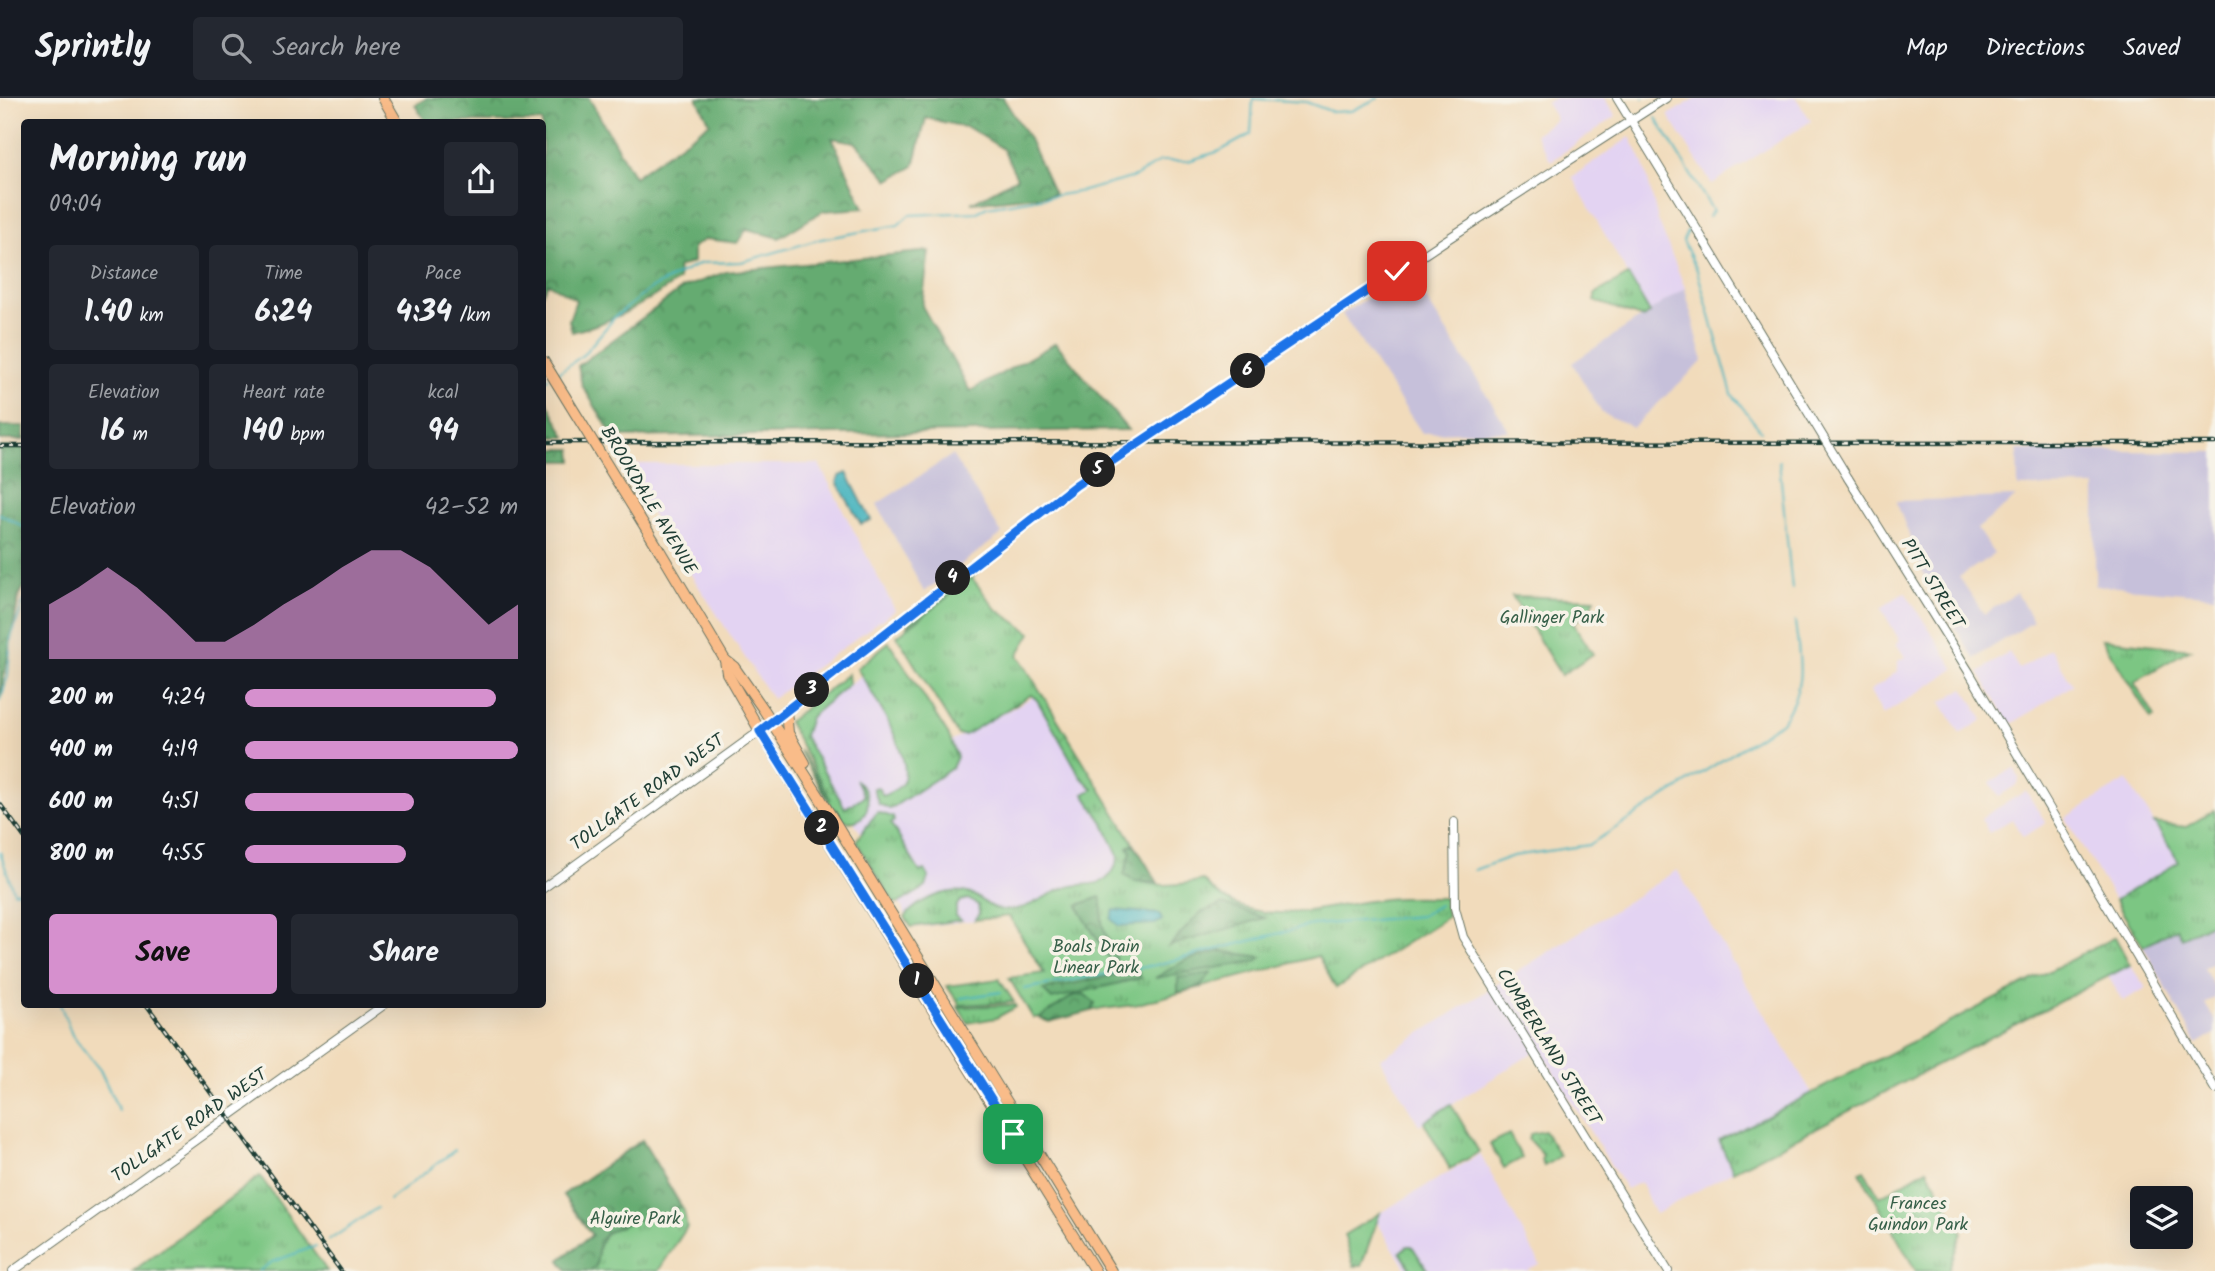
<!DOCTYPE html>
<meta charset="utf-8">
<style>
:root{--surface:#171b24;--page:#242831;--text:#f1f3f6;--muted:#9ea1a6;--line:#363941;--accent:#d690ce}
body{margin:0;font-family:Kalam,sans-serif;background:var(--page);color:var(--text);height:100vh;display:flex;flex-direction:column;font-size:26px;white-space:nowrap}
*{box-sizing:border-box;margin:0}
p{font-size:23px;color:var(--muted)}
.icon{flex:none;width:38px;height:38px;fill:none;stroke:currentColor;stroke-width:2;stroke-linecap:round;stroke-linejoin:round}
.map{position:relative;flex:1;overflow:hidden}
.drawer{position:absolute;left:21px;top:21px;width:525px;height:889px;display:flex;flex-direction:column;background:var(--surface);border-radius:7px;box-shadow:0 7px 28px #0002}
.drawer>*{flex:none}
.fabs{position:absolute;left:2130px;top:1088px;display:grid;gap:14px}
.fabs a{display:grid;place-items:center;width:63px;height:63px;border-radius:7px;background:var(--surface);box-shadow:0 7px 28px #0002;font-size:35px}
.pin{position:absolute;display:grid;place-items:center;width:60px;height:60px;color:#fff;margin:-30px;border-radius:14px;box-shadow:0 4px 10px #0006}
.km{position:absolute;width:35px;height:35px;margin:-18px;border-radius:50%;background:#222;color:#fff;font-size:19px;line-height:35px;text-align:center}
.round{display:grid;place-items:center;flex:none;width:74px;height:74px;border-radius:7px;background:var(--page)}
.overview{display:flex;align-items:center;justify-content:space-between;height:119px;padding:0 28px}
h1{font-size:38px;font-weight:700;line-height:52px}
.stats{display:grid;grid-template-columns:repeat(3,1fr);gap:10px;height:119px;padding:7px 28px}
.stats div{display:grid;align-content:center;border-radius:7px;background:var(--page);text-align:center}
.stats b{font-size:30px;font-weight:700}
.stats small{font-size:19px;font-weight:400}
.stats p{font-size:19px}
.chart{height:196px;padding:14px 28px}
.chart p{display:flex;justify-content:space-between}
.chart svg{width:100%;height:126px;margin-top:7px;fill:var(--accent);opacity:.7}
.button{display:flex;gap:14px;margin-top:auto;padding:14px 28px}
.button a{flex:1;height:80px;border-radius:7px;background:var(--accent);color:#111;font-size:28px;font-weight:700;line-height:80px;text-align:center}
.button a+a{background:var(--page);color:var(--text)}
ul{padding:0 28px;list-style:none;font-size:23px}
li{display:grid;grid-template-columns:112px 84px 1fr;align-items:center;height:52px}
li i{height:18px;border-radius:9px;background:var(--accent)}
header{display:flex;align-items:center;gap:42px;box-sizing:border-box;height:98px;padding:0 35px;background:var(--surface);border-bottom:2px solid var(--line)}
header strong{font-size:33px}
nav{display:flex;gap:38px;margin-inline-start:auto;font-size:24px}
.search{width:490px;height:63px;background:var(--page);display:flex;align-items:center;gap:18px;box-sizing:border-box;padding:0 24px;border-radius:7px;color:var(--muted);font-size:26px}
.map>svg:first-child{display:block}
.built{fill:#e3d3f2}
.industrial{fill:#c6c0da}
.grass{fill:url(#grass-tufts);stroke:#4e825c;stroke-width:2}
.forest{fill:url(#forest-crowns);stroke:#427452;stroke-width:2}
.garden{fill:#7cc683;stroke:#4e825c;stroke-width:2}
.water{fill:#43b2bd;stroke:#317878;stroke-width:2}
.lines{fill:none;stroke-linecap:round;stroke-linejoin:round}
.stream{stroke:#43b2bd;stroke-width:2}
.tertiary-casing{stroke:#687463;stroke-width:10}
.primary-casing{stroke:#687463;stroke-width:12}
.tertiary{stroke:#fff;stroke-width:8}
.primary{stroke:#f9bc89;stroke-width:10}
.rail-casing{stroke:#1f3d34;stroke-width:4.5}
.rail{stroke:#f7f3e8;stroke-width:2;stroke-dasharray:5;stroke-linecap:butt}
.tertiary-bridge-casing{stroke:#687463;stroke-width:10;stroke-linecap:butt}
.primary-bridge-casing{stroke:#687463;stroke-width:12;stroke-linecap:butt}
.tertiary-bridge{stroke:#fff;stroke-width:8}
.primary-bridge{stroke:#f9bc89;stroke-width:10}
.route-casing{stroke:#fff;stroke-width:14}
.route{stroke:#1a73e8;stroke-width:9}
.labels{text-anchor:middle;dominant-baseline:central;stroke-width:7;stroke-linejoin:round;paint-order:stroke}
.street-label{font-size:18px;fill:#1f3d34;stroke:#f7f3e8}
.park-label{font-size:18px;fill:#365f48;stroke:#f7f3e8}
</style>
<header>
<strong>Sprintly</strong>
<div class="search"><svg class="icon" aria-label="search" viewBox="0 0 24 24"><circle cx="10" cy="10" r="6"/><path d="M15 15l6 6"/></svg>Search here</div>
<nav><a>Map</a><a>Directions</a><a>Saved</a></nav>
</header>
<div class="map">
<svg width="2215" height="1173" viewBox="0 0 2215 1173">
<defs>
<pattern id="grass-tufts" width="24" height="20" patternUnits="userSpaceOnUse" patternTransform="scale(1.75)"><rect width="24" height="20" fill="#7cc683"/><path d="M3 7l-1-3M5 7V3M7 7l1-3M15 17l-1-3M17 17v-4M19 17l1-3" fill="none" stroke="#65a26c"/></pattern>
<pattern id="forest-crowns" width="20" height="18" patternUnits="userSpaceOnUse" patternTransform="scale(1.75)"><rect width="20" height="18" fill="#65ab71"/><path d="M2 6a3 3 0 1 1 6 0M12 15a3 3 0 1 1 6 0" fill="none" stroke="#538c5e"/></pattern>
</defs>
<rect width="100%" height="100%" fill="#f7f3e8"/>
<filter id="ink" filterUnits="userSpaceOnUse"><feTurbulence type="fractalNoise" baseFrequency=".0143" numOctaves="2"/><feDisplacementMap in="SourceGraphic" scale="14" xChannelSelector="R" yChannelSelector="G"/><feConvolveMatrix kernelMatrix="1 2 1 2 8 2 1 2 1" color-interpolation-filters="sRGB"/></filter>
<filter id="wash" filterUnits="userSpaceOnUse"><feTurbulence type="fractalNoise" baseFrequency=".00686" numOctaves="4" result="noise"/><feDisplacementMap in="SourceGraphic" scale="28" xChannelSelector="R" yChannelSelector="G"/><feGaussianBlur stdDeviation="1.57" result="paint"/><feColorMatrix in="noise" values="0 0 0 0 0 0 0 0 0 0 0 0 0 0 0 0 0 1.4 0 .05"/><feComposite in="paint" operator="in"/></filter>
<g filter="url(#wash)">
<rect width="100%" height="100%" fill="#f1dbbb"/>
<!-- built -->
<g class="built">
<path d="M 1555,0 L 1604,0 L 1616,18 L 1551,63 L 1535,36 L 1556,21 L 1546,5 Z"/>
<path d="M 1696,0 L 1796,0 L 1811,23 L 1712,86 L 1668,17 Z"/>
<path d="M 1630,39 L 1644,66 L 1658,122 L 1685,190 L 1650,215 L 1572,79 Z"/>
<path d="M 619,366 L 819,366 L 895,512 L 772,601 Z"/>
<path d="M 1905,494 L 1955,571 L 1883,617 L 1870,593 L 1898,573 L 1898,563 L 1905,559 L 1896,545 L 1900,543 L 1881,510 Z"/>
<path d="M 2051,551 L 2073,587 L 2010,627 L 1979,574 L 2009,554 L 2019,571 Z"/>
<path d="M 868,572 L 932,679 L 957,660 L 947,646 L 1040,595 L 1159,786 L 1009,818 L 913,830 L 865,742 L 797,628 Z"/>
<path d="M 1964,590 L 1983,622 L 1960,636 L 1941,604 Z"/>
<path d="M 2014,670 L 2019,680 L 2018,686 L 1999,698 L 1990,684 Z"/>
<path d="M 2127,682 L 2179,764 L 2115,802 L 2065,720 Z"/>
<path d="M 2026,693 L 2046,725 L 2023,739 L 2012,721 L 1989,735 L 1981,720 Z"/>
<path d="M 1677,772 L 1812,995 L 1720,1043 L 1733,1073 L 1655,1116 L 1640,1084 L 1626,1091 L 1539,951 L 1419,1027 L 1380,961 Z"/>
<path d="M 2130,867 L 2146,890 L 2123,903 L 2108,878 Z"/>
<path d="M 1480,1056 L 1540,1166 L 1527,1173 L 1407,1173 L 1377,1124 L 1380,1115 Z"/>
</g>
<!-- industrial -->
<g class="industrial">
<path d="M 1409,174 L 1497,313 L 1509,333 L 1422,335 L 1342,216 Z"/>
<path d="M 1685,190 L 1703,263 L 1633,329 L 1602,315 L 1572,265 Z"/>
<path d="M 2017,352 L 2215,354 L 2215,498 L 2095,487 L 2095,388 L 2018,389 Z"/>
<path d="M 952,357 L 1002,436 L 924,494 L 877,406 Z"/>
<path d="M 2016,399 L 1977,431 L 1994,456 L 1959,479 L 1984,516 L 2017,495 L 2033,524 L 1974,560 L 1927,484 L 1896,403 Z"/>
<path d="M 2215,823 L 2215,864 L 2204,870 L 2215,891 L 2215,900 L 2205,906 L 2215,922 L 2215,936 L 2197,946 L 2143,848 L 2177,830 L 2182,839 Z"/>
</g>
<!-- grass -->
<g class="grass">
<path d="M 1628,177 L 1650,215 L 1643,220 L 1595,203 L 1595,196 Z"/>
<path d="M 968,475 L 975,477 L 908,527 L 910,521 Z"/>
<path d="M 972,480 L 996,511 L 1031,535 L 1018,557 L 1134,746 L 1128,749 L 1131,754 L 1124,777 C 1147,791 1177,788 1203,782 C 1250,838 1323,807 1385,801 C 1405,799 1425,800 1444,800 L 1447,819 L 1336,890 L 1318,858 L 1134,907 L 1033,920 L 1009,880 L 1044,875 L 1009,818 L 975,822 L 979,815 L 978,807 L 968,801 L 960,803 L 956,809 L 956,818 L 961,822 L 911,829 L 905,819 C 919,801 952,787 973,797 C 983,802 990,811 1002,812 C 1029,814 1044,796 1068,789 C 1080,785 1094,789 1105,782 C 1113,777 1116,767 1119,759 L 1104,726 L 1084,696 L 1093,691 L 1081,679 L 1037,602 L 1031,597 L 965,637 L 958,637 L 897,538 Z"/>
<path d="M 1512,498 L 1595,501 L 1587,515 L 1573,525 L 1593,556 L 1561,577 Z"/>
<path d="M 2102,541 L 2190,551 L 2134,584 L 2155,619 L 2151,621 Z"/>
<path d="M 889,544 L 949,638 L 957,659 L 952,670 L 890,711 L 879,706 L 873,690 L 878,689 L 883,698 C 889,695 898,691 901,687 C 919,664 868,590 857,570 Z"/>
<path d="M 848,576 L 849,586 L 810,619 L 804,638 L 845,710 L 864,698 L 857,683 C 875,696 870,729 844,723 L 836,710 L 841,722 L 837,718 L 799,652 L 831,702 L 788,624 Z"/>
<path d="M 2215,712 L 2215,823 L 2182,840 L 2177,830 L 2143,848 L 2115,802 L 2179,764 L 2154,725 L 2186,729 Z"/>
<path d="M 877,714 L 893,719 L 894,723 L 891,726 L 920,774 L 925,772 L 929,779 L 926,789 L 899,805 L 894,805 L 856,743 Z"/>
<path d="M 2115,839 L 2130,867 L 1733,1073 L 1719,1043 Z"/>
<path d="M 999,881 L 1014,904 L 960,907 L 947,888 Z"/>
<path d="M 1015,907 L 1016,909 L 996,920 L 968,925 L 958,909 Z"/>
<path d="M 1451,1006 L 1479,1054 L 1450,1071 L 1424,1024 Z"/>
<path d="M 1544,1033 L 1560,1058 L 1544,1068 L 1541,1062 L 1543,1057 L 1528,1041 L 1530,1036 Z"/>
<path d="M 642,1042 L 684,1113 L 687,1129 L 658,1173 L 568,1173 L 560,1162 L 592,1137 L 563,1097 Z"/>
<path d="M 1927,1071 L 1962,1134 L 1948,1173 L 1916,1173 L 1860,1074 L 1864,1072 L 1880,1099 Z"/>
<path d="M 260,1078 L 327,1173 L 133,1173 Z"/>
<path d="M 1380,1115 L 1361,1168 L 1354,1168 L 1344,1137 Z"/>
<path d="M 1407,1148 L 1412,1148 L 1428,1173 L 1412,1173 L 1400,1154 Z"/>
</g>
<!-- forest -->
<g class="forest">
<path d="M 427,0 L 589,0 L 634,79 L 710,25 L 697,0 L 1003,0 L 1028,39 L 1054,96 L 971,105 L 1017,80 L 1003,51 L 969,30 L 926,20 L 914,68 L 889,82 L 855,44 L 832,40 L 864,110 L 823,113 L 779,140 L 747,131 L 737,145 L 706,141 L 693,149 L 693,164 L 677,170 L 679,182 C 644,206 613,224 572,234 L 569,222 L 576,202 L 548,185 L 543,194 L 542,24 L 426,24 L 415,7 Z"/>
<path d="M 929,153 L 922,208 L 970,293 L 1056,245 L 1128,332 L 614,339 L 582,287 L 578,268 L 683,190 L 726,174 Z"/>
<path d="M 543,296 L 566,339 L 543,339 Z"/>
<rect x="0" y="328" width="24" height="14"/>
<path d="M 0,349 L 24,349 L 24,489 L 19,497 L 0,601 Z"/>
<path d="M 543,351 L 572,351 L 573,363 L 543,363 Z"/>
<path d="M 1134,746 L 1158,785 L 1134,783 L 1124,777 L 1131,754 L 1128,749 Z"/>
<path d="M 1100,799 C 1104,807 1101,814 1102,823 C 1103,836 1114,848 1116,862 L 1111,863 C 1105,853 1079,814 1078,807 Z"/>
<path d="M 1222,806 L 1265,820 L 1169,848 L 1200,815 Z"/>
<path d="M 1220,853 L 1262,859 L 1257,863 L 1155,880 L 1186,862 Z"/>
<path d="M 1137,872 L 1141,880 L 1052,901 L 1043,892 Z"/>
<path d="M 1211,875 L 1200,889 L 1178,895 L 1178,880 Z"/>
<path d="M 1084,896 L 1095,905 L 1092,913 L 1049,924 L 1039,920 L 1073,898 Z"/>
<path d="M 642,1042 L 681,1108 L 659,1122 L 633,1122 L 606,1135 L 599,1147 L 596,1168 L 590,1173 L 568,1173 L 560,1162 L 592,1137 L 563,1097 Z"/>
</g>
<!-- garden -->
<path class="garden" d="M 1509,1036 L 1522,1060 L 1504,1070 L 1490,1046 Z"/>
<!-- water -->
<g class="water">
<path d="M 847,375 L 871,422 L 861,426 L 837,384 L 840,378 Z"/>
<path d="M 1114,812 L 1159,816 L 1162,822 L 1155,826 L 1119,828 L 1111,821 Z"/>
</g>
<g class="lines">
<!-- stream -->
<g class="stream">
<path d="M 1643,0 L 1644,0"/>
<path d="M 1255,1 L 1306,4 L 1333,14 L 1351,13 L 1378,0"/>
<path d="M 1656,20 L 1713,113 L 1708,119"/>
<path d="M 1688,132 L 1683,143 L 1697,172 L 1732,296 L 1761,333"/>
<path d="M 556,276 L 582,258 L 616,218 L 650,191 L 701,165 L 741,164 L 821,141 L 898,127 L 909,117 L 977,114 L 987,109 L 1083,93 L 1135,79 L 1160,63 L 1188,63 L 1220,53 L 1251,36 L 1253,0"/>
<path d="M 542,283 L 548,280"/>
<path d="M 1779,363 L 1792,491"/>
<path d="M 0,416 L 24,429"/>
<path d="M 0,604 L 8,578 L 11,540 L 24,503"/>
<path d="M 0,754 L 14,794 L 18,793 L 24,803"/>
<path d="M 1474,772 L 1513,758 L 1589,747 L 1782,624 C 1807,587 1800,565 1795,524"/>
<path d="M 1024,891 L 1155,867 L 1312,827 L 1421,818 L 1439,807"/>
<path d="M 961,900 L 1001,894"/>
<path d="M 60,906 L 72,937 L 100,972 L 119,1013"/>
<path d="M 389,1102 L 455,1052"/>
<path d="M 328,1143 L 377,1110"/>
<path d="M 259,1173 L 272,1164 L 316,1148"/>
</g>
</g>
</g>
<g filter="url(#ink)">
<g class="lines">
<!-- tertiary casing -->
<g class="tertiary-casing">
<g id="tertiary">
<path d="M 1617,0 L 1811,319"/>
<path d="M 1848,380 L 1969,574 L 2215,991"/>
<path d="M 1454,724 L 1455,810 L 1463,839 L 1668,1173"/>
<path d="M 542,791 L 760,633 L 1076,387 L 1443,144 L 1666,0"/>
<path d="M 13,1173 L 385,906"/>
</g>
</g>
<!-- primary casing -->
<g class="primary-casing">
<g id="primary">
<path d="M 383,0 L 397,24"/>
<path d="M 660,453 L 725,562 L 727,575 L 760,633 L 1095,1173"/>
<path d="M 725,562 L 734,569 L 764,612 L 820,700 L 1111,1173"/>
<path d="M 786,612 L 788,635 L 805,665"/>
</g>
</g>
<!-- tertiary -->
<use href="#tertiary" class="tertiary"/>
<!-- primary -->
<use href="#primary" class="primary"/>
<!-- rail casing -->
<g class="rail-casing">
<g id="rail">
<path d="M 542,344 L 2215,345"/>
<path d="M 0,348 L 24,348"/>
<path d="M 0,706 L 24,739"/>
<path d="M 146,906 L 341,1173"/>
</g>
</g>
<!-- rail -->
<use href="#rail" class="rail"/>
<!-- tertiary-bridge casing -->
<g class="tertiary-bridge-casing">
<path id="tertiary-bridge" d="M 1811,319 L 1848,380"/>
</g>
<!-- primary-bridge casing -->
<g class="primary-bridge-casing">
<path id="primary-bridge" d="M 542,261 L 660,453"/>
</g>
<!-- tertiary-bridge -->
<use href="#tertiary-bridge" class="tertiary-bridge"/>
<!-- primary-bridge -->
<use href="#primary-bridge" class="primary-bridge"/>
</g>
</g>
<g class="lines" filter="url(#ink)">
<!-- route casing -->
<g class="route-casing">
<path id="route" d="M 1013,1036 L 760,633 L 1076,387 L 1397,173"/>
</g>
<!-- route -->
<use href="#route" class="route"/>
</g>
<g class="labels">
<!-- street labels -->
<g class="street-label">
<text transform="translate(648 403) rotate(59)">BROOKDALE AVENUE</text>
<text transform="translate(1932 486) rotate(58)">PITT STREET</text>
<text transform="translate(648 695) rotate(-36)">TOLLGATE ROAD WEST</text>
<text transform="translate(1548 949) rotate(58)">CUMBERLAND STREET</text>
<text transform="translate(190 1028) rotate(-35)">TOLLGATE ROAD WEST</text>
</g>
<!-- park labels -->
<g class="park-label">
<text x="1552" y="520">Gallinger Park</text>
<text x="1096" y="849">Boals Drain<tspan x="1096" dy="21">Linear Park</tspan></text>
<text x="1918" y="1106">Frances<tspan x="1918" dy="21">Guindon Park</tspan></text>
<text x="635" y="1121">Alguire Park</text>
</g>
</g>
</svg>
<div class="fabs">
<a><svg class="icon" aria-label="layers" viewBox="0 0 24 24"><path d="M12 4l9 5-9 5-9-5zM3 14l9 5 9-5"/></svg></a>
</div>
<div class="pin" style="left:1013px;top:1036px;background:#1e9e55"><svg class="icon" aria-label="arrive" viewBox="0 0 24 24"><path d="M6 21V4h12l-3 4 3 4H6"/></svg></div>
<div class="pin" style="left:1397px;top:173px;background:#d93025"><svg class="icon" aria-label="check" viewBox="0 0 24 24"><path d="M5 12l5 5 9-10"/></svg></div>
<b class="km" style="left:917px;top:883px">1</b>
<b class="km" style="left:822px;top:730px">2</b>
<b class="km" style="left:812px;top:592px">3</b>
<b class="km" style="left:953px;top:480px">4</b>
<b class="km" style="left:1098px;top:372px">5</b>
<b class="km" style="left:1248px;top:273px">6</b>
<section class="drawer">
<div class="overview"><div><h1>Morning run</h1><p>09:04</p></div><a class="round"><svg class="icon" aria-label="share" viewBox="0 0 24 24"><path d="M12 15V3M7 8l5-5 5 5M5 13v7h14v-7"/></svg></a></div>
<div class="stats">
<div><p>Distance</p><b>1.40<small> km</small></b></div>
<div><p>Time</p><b>6:24</b></div>
<div><p>Pace</p><b>4:34<small> /km</small></b></div>
</div>
<div class="stats">
<div><p>Elevation</p><b>16<small> m</small></b></div>
<div><p>Heart rate</p><b>140<small> bpm</small></b></div>
<div><p>kcal</p><b>94</b></div>
</div>
<div class="chart"><p><span>Elevation</span>42–52 m</p>
<svg viewBox="0 0 160 44" preserveAspectRatio="none"><path d="M0 44V25L10 19L20 12L30 19L40 28L50 38L60 38L70 32L80 25L90 19L100 12L110 6L120 6L130 12L140 22L150 32L160 25V44z"/></svg>
</div>
<ul>
<li><b>200 m</b>4:24<i style="width:92%"></i></li>
<li><b>400 m</b>4:19<i style="width:100%"></i></li>
<li><b>600 m</b>4:51<i style="width:62%"></i></li>
<li><b>800 m</b>4:55<i style="width:59%"></i></li>
</ul>
<div class="button"><a>Save</a><a>Share</a></div>
</section>
</div>
